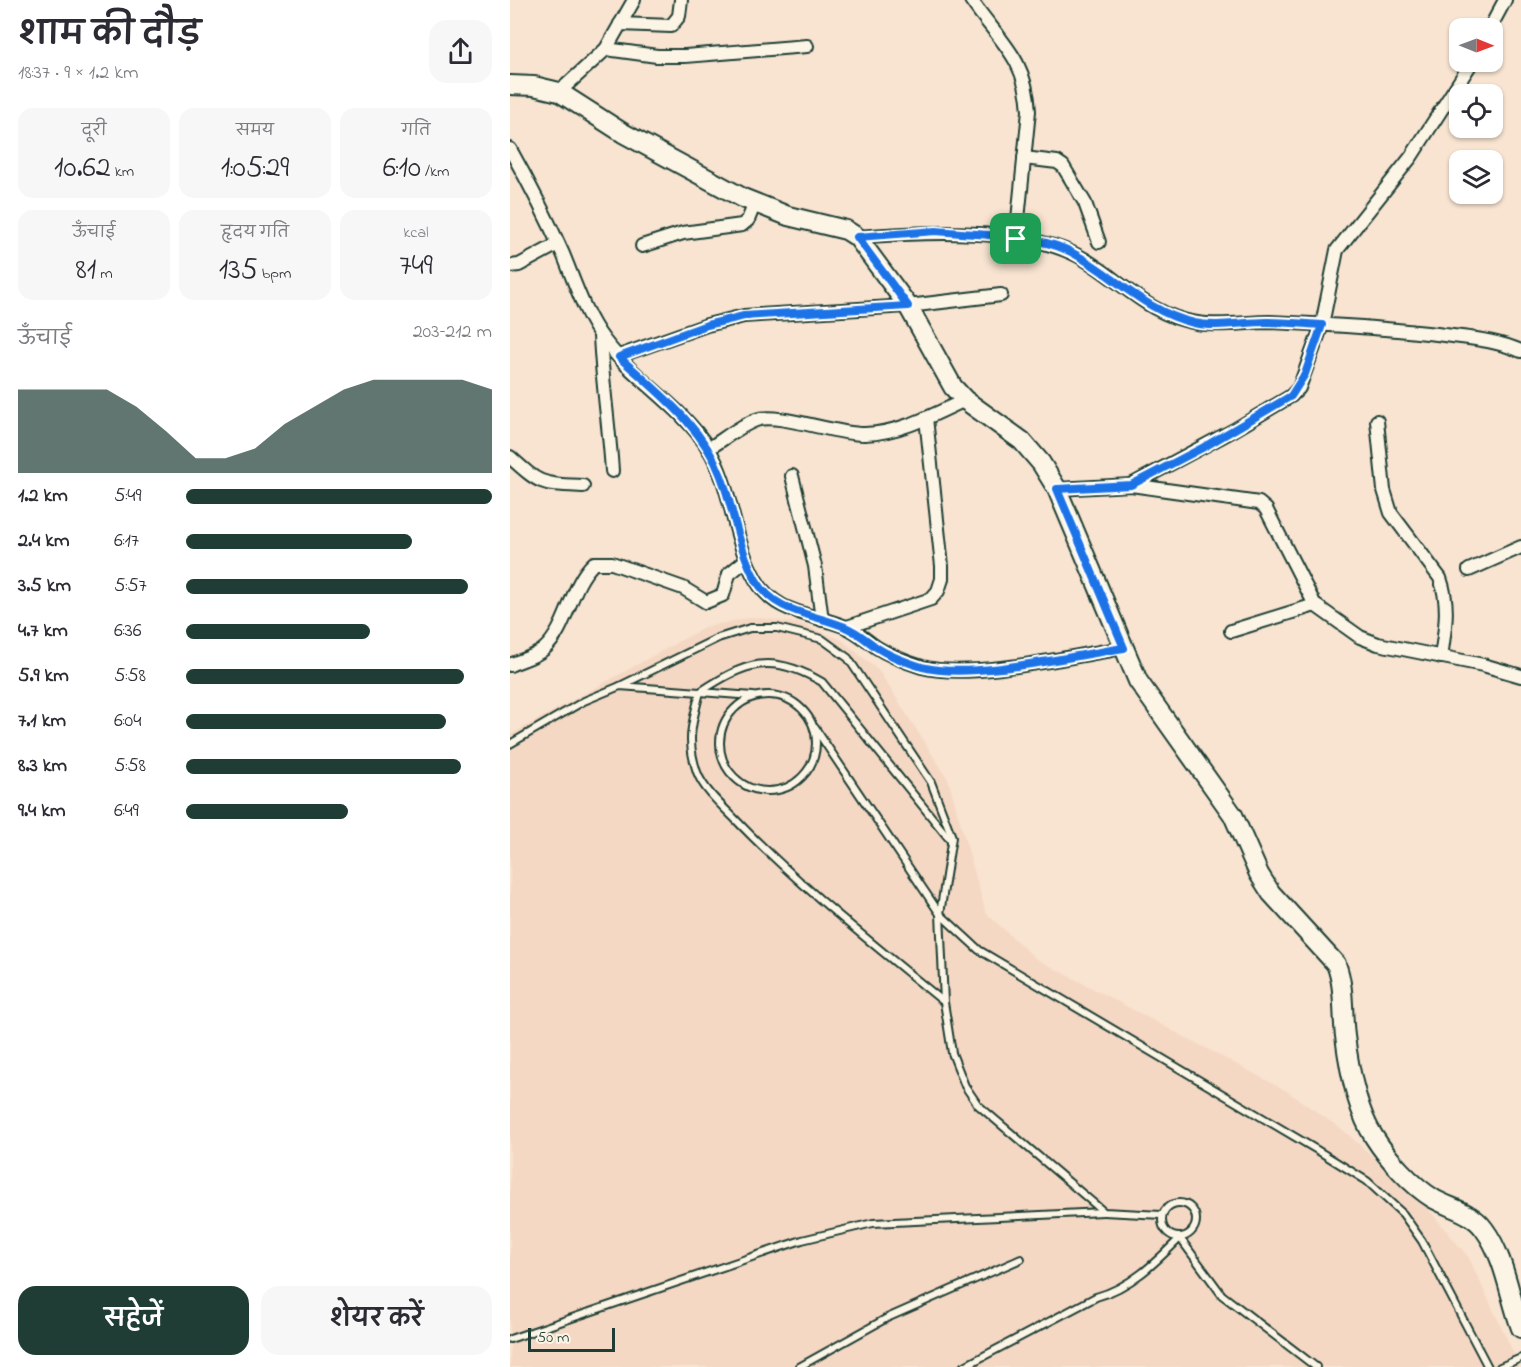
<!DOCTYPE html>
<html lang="hi">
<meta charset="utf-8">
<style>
:root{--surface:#fff;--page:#f7f7f7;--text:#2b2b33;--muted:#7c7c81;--accent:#1f3d34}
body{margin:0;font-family:"Indie Flower","Playpen Sans Deva",sans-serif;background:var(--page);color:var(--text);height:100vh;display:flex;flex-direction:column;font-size:22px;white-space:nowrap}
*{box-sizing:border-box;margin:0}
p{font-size:20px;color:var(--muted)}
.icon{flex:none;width:33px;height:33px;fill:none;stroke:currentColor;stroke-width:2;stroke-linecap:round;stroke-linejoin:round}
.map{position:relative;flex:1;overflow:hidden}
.drawer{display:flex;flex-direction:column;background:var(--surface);width:510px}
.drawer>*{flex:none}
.needle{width:39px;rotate:91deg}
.tools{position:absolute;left:939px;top:18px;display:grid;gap:12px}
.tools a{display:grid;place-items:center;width:54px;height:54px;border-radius:12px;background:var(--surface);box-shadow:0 2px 4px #0004;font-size:30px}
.scale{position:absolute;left:18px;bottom:15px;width:87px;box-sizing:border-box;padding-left:6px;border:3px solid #1f3d34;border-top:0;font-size:16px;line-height:21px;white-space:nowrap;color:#1f3d34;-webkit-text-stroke:4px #fcf5e5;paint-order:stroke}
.pin{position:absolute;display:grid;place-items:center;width:51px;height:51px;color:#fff;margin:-26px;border-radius:12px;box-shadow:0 3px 9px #0006}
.round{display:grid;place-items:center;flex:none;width:63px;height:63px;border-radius:18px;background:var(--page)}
.head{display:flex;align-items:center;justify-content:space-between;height:102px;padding:0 18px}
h1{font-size:33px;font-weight:600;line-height:45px}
.figures{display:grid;grid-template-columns:repeat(3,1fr);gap:9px;height:102px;padding:6px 18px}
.figures div{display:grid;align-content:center;border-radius:15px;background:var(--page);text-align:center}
.figures b{font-size:30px;font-weight:600}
.figures small{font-size:16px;font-weight:400}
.figures p{font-size:16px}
.chart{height:168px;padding:12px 18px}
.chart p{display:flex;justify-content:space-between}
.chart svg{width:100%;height:108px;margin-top:6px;fill:var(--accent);opacity:.7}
.primary-button{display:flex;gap:12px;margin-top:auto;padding:12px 18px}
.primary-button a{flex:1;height:69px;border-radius:18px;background:var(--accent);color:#fff;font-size:24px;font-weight:600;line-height:69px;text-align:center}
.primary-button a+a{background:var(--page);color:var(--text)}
ul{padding:0 18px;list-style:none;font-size:20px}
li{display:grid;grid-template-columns:96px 72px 1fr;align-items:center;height:45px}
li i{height:15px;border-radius:8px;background:var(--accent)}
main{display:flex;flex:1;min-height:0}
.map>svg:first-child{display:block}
.built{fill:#f5d8c3}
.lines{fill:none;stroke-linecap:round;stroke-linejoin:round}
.lane-casing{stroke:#1f3d34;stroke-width:10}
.street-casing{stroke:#1f3d34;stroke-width:16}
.secondary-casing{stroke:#1f3d34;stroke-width:22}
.lane{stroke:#fcf5e5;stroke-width:6}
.street{stroke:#fcf5e5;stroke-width:12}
.secondary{stroke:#fcf5e5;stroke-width:18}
.route-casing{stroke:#fff;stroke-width:12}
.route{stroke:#1a73e8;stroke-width:8}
</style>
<main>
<section class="drawer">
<div class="head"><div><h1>शाम की दौड़</h1><p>18:37 · 9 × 1.2 km</p></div><a class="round"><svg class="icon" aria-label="share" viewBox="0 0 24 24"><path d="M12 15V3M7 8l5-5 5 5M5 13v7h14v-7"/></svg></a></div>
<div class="figures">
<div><p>दूरी</p><b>10.62<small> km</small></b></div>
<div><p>समय</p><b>1:05:29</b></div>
<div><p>गति</p><b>6:10<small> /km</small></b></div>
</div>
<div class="figures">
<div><p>ऊँचाई</p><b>81<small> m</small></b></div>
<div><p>हृदय गति</p><b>135<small> bpm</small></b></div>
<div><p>kcal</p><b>749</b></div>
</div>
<div class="chart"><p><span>ऊँचाई</span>203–212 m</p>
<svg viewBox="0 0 160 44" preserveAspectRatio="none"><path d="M0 44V10L10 10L20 10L30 10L40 17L50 27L60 38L70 38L80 34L90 24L100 17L110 10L120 6L130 6L140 6L150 6L160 10V44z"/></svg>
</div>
<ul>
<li><b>1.2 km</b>5:49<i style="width:100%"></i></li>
<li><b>2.4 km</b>6:17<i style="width:74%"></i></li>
<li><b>3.5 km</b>5:57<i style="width:92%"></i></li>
<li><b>4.7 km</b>6:36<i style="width:60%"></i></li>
<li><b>5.9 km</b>5:58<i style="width:91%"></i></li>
<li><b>7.1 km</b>6:04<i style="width:85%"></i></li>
<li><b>8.3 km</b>5:58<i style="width:90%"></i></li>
<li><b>9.4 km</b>6:49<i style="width:53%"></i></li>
</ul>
<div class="primary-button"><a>सहेजें</a><a>शेयर करें</a></div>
</section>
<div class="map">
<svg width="1011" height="1367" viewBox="0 0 1011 1367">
<rect width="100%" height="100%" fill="#f8e4d1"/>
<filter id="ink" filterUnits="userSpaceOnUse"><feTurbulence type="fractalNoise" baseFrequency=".0167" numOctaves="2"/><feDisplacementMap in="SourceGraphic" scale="12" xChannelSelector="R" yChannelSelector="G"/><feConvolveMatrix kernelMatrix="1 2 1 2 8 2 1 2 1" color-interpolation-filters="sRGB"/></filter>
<g filter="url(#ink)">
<!-- built -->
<path class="built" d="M 243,617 L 292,624 L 332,640 L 369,671 L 438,779 L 476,913 L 525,958 L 775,1090 L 833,1130 L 909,1198 L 959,1258 L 1010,1367 L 0,1367 L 0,735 L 195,627 Z"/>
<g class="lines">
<!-- lane casing -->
<g class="lane-casing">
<g id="lane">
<path d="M 110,686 L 208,638 L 240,628 L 267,628 L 312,639 L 338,658 L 421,782 L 442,837 L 430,914 L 434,1002 L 442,1053 L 455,1086 L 468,1105 L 594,1212 L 652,1215"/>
<circle cx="258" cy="743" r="48"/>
<path d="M 305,728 L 430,914 L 469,950 L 807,1150 L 857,1181 L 893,1214 L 912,1241 L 978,1367"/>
<path d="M 0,744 L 74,701 L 110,686 L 243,696"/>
<path d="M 434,1002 C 362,943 289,886 224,818 C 212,806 193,789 187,772 C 176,740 182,724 190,692 C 236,662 261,652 312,682 L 441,841"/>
<circle cx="669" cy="1220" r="17"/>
<path d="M 0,1339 L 292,1240 L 363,1223 L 593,1212"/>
<path d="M 289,1367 L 377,1318 L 511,1259"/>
<path d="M 453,1367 L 586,1297 C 620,1288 646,1262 670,1238 L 712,1295 L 806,1367"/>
<path d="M 990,1367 L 1011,1358"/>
</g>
</g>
<!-- street casing -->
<g class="street-casing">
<g id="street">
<path d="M 461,0 C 489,41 516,57 519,111 L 506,239"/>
<path d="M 110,24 L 161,26 L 169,16 L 171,0"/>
<path d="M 980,28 L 995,0"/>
<path d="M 96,49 L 147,56 L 175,56 L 297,46"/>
<path d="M 49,92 L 96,49 L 124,0"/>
<path d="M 0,149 C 19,183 37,218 53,254 C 65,283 75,315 94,340 C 124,380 171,405 198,448 C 223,488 222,539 246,580 C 266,615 302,613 336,627 C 346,631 356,640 366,647 C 380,656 396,662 412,667 C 462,680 560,656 614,648"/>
<path d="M 514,158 L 547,162 L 553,166 L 575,203 L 589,242"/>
<path d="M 347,237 C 410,232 518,226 574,259 C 613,282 638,315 687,323 C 711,327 736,322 760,322 C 816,324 872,328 927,334 C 956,338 984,339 1011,351"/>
<path d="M 132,246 L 173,233 L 232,225 L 238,220 L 245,203"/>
<path d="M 0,266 L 9,265 L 48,244"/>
<path d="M 90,335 C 92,381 99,425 102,471"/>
<path d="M 109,356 L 197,325 L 234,316 L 398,306 L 491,295"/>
<path d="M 867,421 L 874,490 L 881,513 L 930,578 C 940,605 935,629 931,657"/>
<path d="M 198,449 C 213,440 229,426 246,420 C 269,412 326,435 355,434 C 390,433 423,415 455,400"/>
<path d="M 0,457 C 31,485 30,484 73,486"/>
<path d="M 282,476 L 305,566 L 312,620"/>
<path d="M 621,485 L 724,430 L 781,396 L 789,388 L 812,325 L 827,250 L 901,157 L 962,62"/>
<path d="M 547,489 L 621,485 L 749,503 L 756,509 L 805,605 L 721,631"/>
<path d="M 959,570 L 1011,547"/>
<path d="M 805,605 L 850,637 L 868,644 L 973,665 L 1011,676"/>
<path d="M 337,627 L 421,599 L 428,591 L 432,579 L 432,566 L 416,418"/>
<path d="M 0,665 C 11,660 25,657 34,649 C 58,628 60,585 84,563 L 102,563 L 173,588 L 196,602 L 213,595 L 219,574 L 236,560"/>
</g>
</g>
<!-- secondary casing -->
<g class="secondary-casing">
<path id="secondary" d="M 0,85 L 24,86 L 49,92 L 113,133 L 233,198 L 278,216 L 336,230 L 347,237 L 398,306 L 443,387 L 455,400 L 512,441 L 531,463 L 547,489 L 628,681 L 723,815 L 749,874 L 761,893 L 826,964 C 835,987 832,1012 835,1036 C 839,1068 846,1109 864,1137 C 878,1159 901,1185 924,1199 C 942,1209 962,1212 974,1229 C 995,1257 999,1296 1011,1328"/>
</g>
<!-- lane -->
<use href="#lane" class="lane"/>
<!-- street -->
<use href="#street" class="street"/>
<!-- secondary -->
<use href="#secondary" class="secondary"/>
</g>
</g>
<g class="lines" filter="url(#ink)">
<!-- route casing -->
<g class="route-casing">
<path id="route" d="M 426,231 C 464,235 522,234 557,250 C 602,272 631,310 684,323 C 707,328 733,322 757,322 C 775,322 794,324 812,325 L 795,374 L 781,396 L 694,447 L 621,485 L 547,489 L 614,648 C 561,656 462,680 412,667 C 396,662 379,656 366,647 C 356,640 346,631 335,627 C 302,613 266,614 246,580 C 228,548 224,510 211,476 C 193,426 147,392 109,357 L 197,325 L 234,316 L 398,306 L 347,237 Z"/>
</g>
<!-- route -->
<use href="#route" class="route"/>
</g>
</svg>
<div class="tools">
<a><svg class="needle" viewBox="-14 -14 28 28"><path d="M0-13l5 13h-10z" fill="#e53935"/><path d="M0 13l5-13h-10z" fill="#7c7c81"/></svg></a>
<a><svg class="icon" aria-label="locate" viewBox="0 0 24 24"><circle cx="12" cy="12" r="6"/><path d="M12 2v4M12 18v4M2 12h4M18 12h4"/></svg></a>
<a><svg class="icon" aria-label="layers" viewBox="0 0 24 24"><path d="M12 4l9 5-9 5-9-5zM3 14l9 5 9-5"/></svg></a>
</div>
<div class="scale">50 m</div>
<div class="pin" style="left:506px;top:239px;background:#1e9e55"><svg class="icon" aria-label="arrive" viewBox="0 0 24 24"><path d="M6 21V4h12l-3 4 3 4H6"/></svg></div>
</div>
</main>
